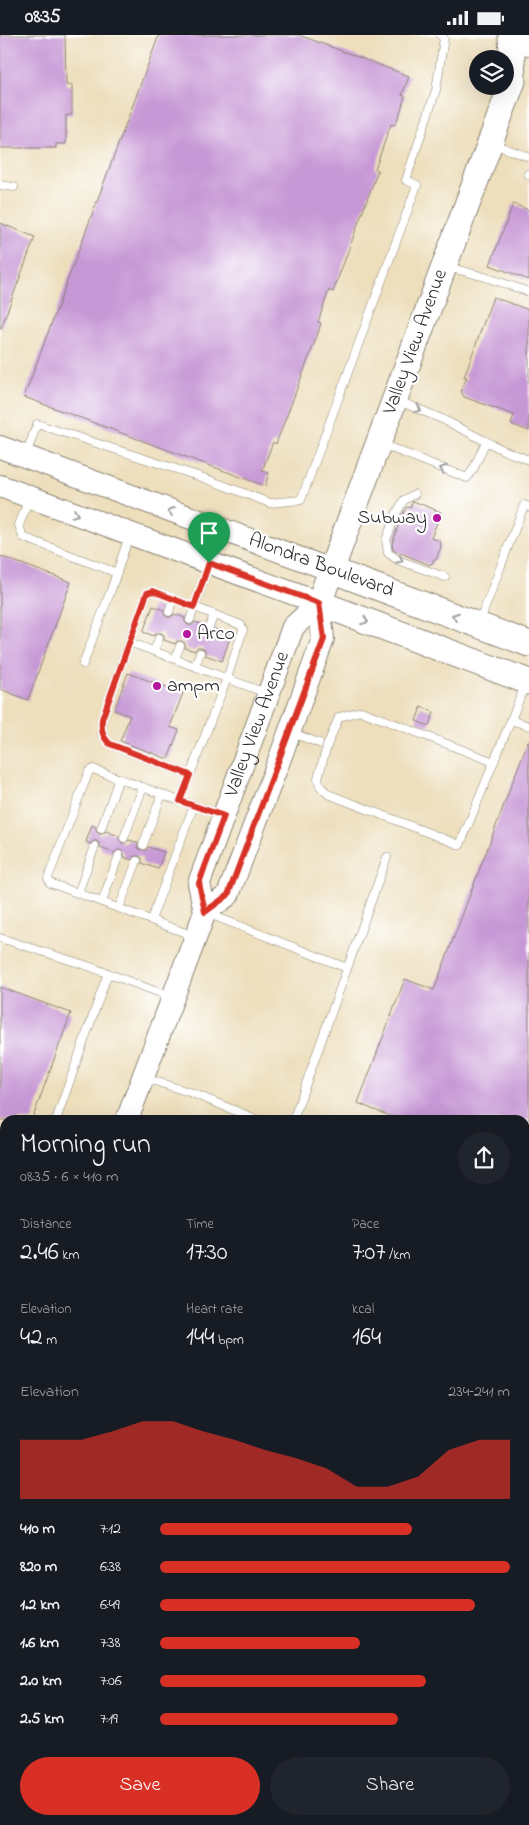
<!DOCTYPE html>
<meta charset="utf-8">
<style>
:root{--surface:#171b24;--page:#20242c;--text:#f1f3f6;--muted:#9ea1a6;--accent:#d93025}
body{margin:0;font-family:"Indie Flower",sans-serif;background:var(--page);color:var(--text);height:100vh;display:flex;flex-direction:column;font-size:19px;white-space:nowrap}
*{box-sizing:border-box;margin:0}
p{font-size:16px;color:var(--muted)}
.icon{flex:none;width:28px;height:28px;fill:none;stroke:currentColor;stroke-width:2;stroke-linecap:round;stroke-linejoin:round}
.map{position:relative;flex:1;overflow:hidden}
.panel{position:absolute;left:0px;top:1080px;width:530px;height:710px;display:flex;flex-direction:column;background:var(--surface);border-radius:15px 15px 0 0;box-shadow:0 5px 20px #0002}
.panel>*{flex:none}
.fabs{position:absolute;left:469px;top:15px;display:grid;gap:10px}
.fabs a{display:grid;place-items:center;width:45px;height:45px;border-radius:50%;background:var(--surface);box-shadow:0 5px 20px #0002;font-size:25px}
.pin{position:absolute;display:grid;place-items:center;width:42px;height:42px;color:#fff;margin:-51px -21px;border-radius:50% 50% 50% 0;rotate:-45deg;box-shadow:0 0 5px #0007}
.pin .icon{rotate:45deg}
.round{display:grid;place-items:center;flex:none;width:52px;height:52px;border-radius:26px;background:var(--page)}
.head{display:flex;align-items:center;justify-content:space-between;height:85px;padding:0 20px}
h1{font-size:28px;font-weight:600;line-height:38px}
.metrics{display:grid;grid-template-columns:repeat(3,1fr);gap:8px;height:85px;padding:5px 20px}
.metrics div{display:grid;align-content:center}
.metrics b{font-size:25px;font-weight:600}
.metrics small{font-size:14px;font-weight:400}
.metrics p{font-size:14px}
.chart{height:140px;padding:10px 20px}
.chart p{display:flex;justify-content:space-between}
.chart svg{width:100%;height:90px;margin-top:5px;fill:var(--accent);opacity:.7}
.cta{display:flex;gap:10px;margin-top:auto;padding:10px 20px}
.cta a{flex:1;height:58px;border-radius:30px;background:var(--accent);color:#fff;font-size:20px;font-weight:600;line-height:58px;text-align:center}
.cta a+a{background:var(--page);color:var(--text)}
ul{padding:0 20px;list-style:none;font-size:16px}
li{display:grid;grid-template-columns:80px 60px 1fr;align-items:center;height:38px}
li i{height:12px;border-radius:6px;background:var(--accent)}
.status{display:flex;justify-content:space-between;align-items:center;height:35px;padding:0 25px;background:var(--surface);direction:ltr}
.status svg{height:14px;fill:currentColor}
.map>svg:first-child{display:block}
.lines{fill:none;stroke-linecap:round;stroke-linejoin:round}
.stream{stroke:#59c6ce;stroke-width:5}
.building{fill:#c798d6}
.lane-casing{stroke:#8c8474;stroke-width:9}
.secondary-casing{stroke:#8c8474;stroke-width:24}
.primary-casing{stroke:#8c8474;stroke-width:27}
.lane{stroke:#fff;stroke-width:8}
.secondary{stroke:#fff;stroke-width:22}
.primary{stroke:#fff;stroke-width:25}
.oneway{stroke:#a0a0a0}
.route-casing{stroke:#fff;stroke-width:10}
.route{stroke:#d93025;stroke-width:6}
.poi-dot{fill:#b5179e;stroke:#fff;stroke-width:2}
.labels{text-anchor:middle;dominant-baseline:central;stroke-width:4.5;stroke-linejoin:round;paint-order:stroke}
.street-label{font-size:20px;fill:#2b2b2b;stroke:#fff}
.poi-label{font-size:20px;fill:#2b2b2b;stroke:#fff;text-anchor:start}
</style>
<div class="status"><b>08:35</b><svg viewBox="0 0 49 12"><path d="M0 12V9h3v3zM5 12V6h3v6zM10 12V3h3v9zM15 12V0h3v12zM26 1h20v11H26zM47 4h2v5h-2z"/></svg></div>
<div class="map">
<svg width="529" height="1790" viewBox="0 0 529 1790">
<rect width="100%" height="100%" fill="#fff"/>
<filter id="ink" filterUnits="userSpaceOnUse"><feTurbulence type="fractalNoise" baseFrequency=".02" numOctaves="2"/><feDisplacementMap in="SourceGraphic" scale="10" xChannelSelector="R" yChannelSelector="G"/><feConvolveMatrix kernelMatrix="1 2 1 2 8 2 1 2 1" color-interpolation-filters="sRGB"/></filter>
<filter id="wash" filterUnits="userSpaceOnUse"><feTurbulence type="fractalNoise" baseFrequency=".0096" numOctaves="4" result="noise"/><feDisplacementMap in="SourceGraphic" scale="20" xChannelSelector="R" yChannelSelector="G"/><feGaussianBlur stdDeviation="1.12" result="paint"/><feColorMatrix in="noise" values="0 0 0 0 0 0 0 0 0 0 0 0 0 0 0 0 0 1.4 0 .05"/><feComposite in="paint" operator="in"/></filter>
<g filter="url(#wash)">
<rect width="100%" height="100%" fill="#eddebc"/>
<g class="lines">
<!-- stream -->
<g class="stream">
<path d="M 0,1490 L 5,1492"/>
<path d="M 525,1662 L 529,1662"/>
</g>
</g>
<g id="blocks">
<!-- building -->
<g class="building">
<path d="M 0,0 L 65,0 L 66,50 L 72,50 L 72,80 L 66,80 L 66,109 L 56,109 L 56,113 L 0,113 Z"/>
<path d="M 159,0 L 299,0 L 409,41 L 402,60 L 405,61 L 400,78 L 395,90 L 391,89 L 375,134 L 378,135 L 333,257 L 329,255 L 318,287 L 321,288 L 317,301 L 276,409 L 273,407 L 262,436 L 269,438 L 265,451 L 24,362 Z"/>
<path d="M 513,169 L 529,175 L 529,245 L 490,230 Z"/>
<path d="M 0,188 L 35,202 L 1,293 L 0,293 Z"/>
<path d="M 493,262 L 529,275 L 529,396 L 511,389 L 514,380 L 464,362 L 461,356 L 467,342 L 464,342 Z"/>
<path d="M 413,466 L 441,477 L 431,503 L 440,506 L 441,512 L 436,525 L 434,524 L 432,529 L 431,528 L 430,530 L 393,515 L 392,509 L 402,480 L 407,472 L 410,473 Z"/>
<path d="M 0,521 L 71,547 L 28,665 L 0,654 Z"/>
<path d="M 153,571 L 164,575 L 164,579 L 167,582 L 171,582 L 174,579 L 185,583 L 185,587 L 188,590 L 192,590 L 195,587 L 204,590 L 204,595 L 207,597 L 212,597 L 214,594 L 231,600 L 222,626 L 205,620 L 205,615 L 202,613 L 197,613 L 195,616 L 185,613 L 185,608 L 182,606 L 177,606 L 175,609 L 164,605 L 164,600 L 161,598 L 156,598 L 154,601 L 143,597 Z"/>
<path d="M 128,638 L 183,658 L 170,692 L 179,695 L 168,724 L 120,706 L 130,681 L 114,675 Z"/>
<path d="M 421,672 L 434,677 L 429,691 L 416,686 Z"/>
<path d="M 528,706 L 529,706 L 529,1085 L 400,1085 L 372,1074 L 358,1068 L 405,944 L 434,955 Z"/>
<path d="M 92,790 L 96,792 L 96,796 L 99,799 L 102,799 L 106,796 L 119,801 L 119,804 L 122,808 L 125,808 L 129,805 L 138,808 L 138,813 L 142,815 L 146,815 L 148,812 L 164,817 L 158,834 L 142,828 L 142,823 L 139,821 L 134,821 L 132,825 L 124,822 L 124,819 L 121,815 L 118,815 L 114,818 L 100,813 L 100,810 L 97,806 L 94,806 L 90,809 L 86,807 Z"/>
<path d="M 0,952 L 71,978 L 32,1085 L 0,1085 Z"/>
</g>
</g>
</g>
<g filter="url(#ink)">
<use href="#blocks" fill-opacity="0" stroke="#8c8474" stroke-width="1"/>
<g class="lines">
<!-- lane casing -->
<g class="lane-casing">
<g id="lane">
<path d="M 493,109 L 529,122"/>
<path d="M 528,139 L 529,140"/>
<path d="M 0,150 L 14,152"/>
<path d="M 448,232 L 485,242 L 529,257"/>
<path d="M 399,366 L 442,384 L 503,415 L 529,425"/>
<path d="M 381,409 L 467,443 L 474,433 L 486,406"/>
<path d="M 26,420 L 37,389 L 204,443 L 270,468 L 301,465 L 417,150 L 406,145 L 436,55 L 444,3 L 440,0"/>
<path d="M 415,459 L 404,465 L 397,477 L 386,505 L 388,518 L 398,525 L 445,542"/>
<path d="M 29,464 L 19,490 L 23,502 L 117,538"/>
<path d="M 169,577 L 173,564"/>
<path d="M 190,585 L 209,530"/>
<path d="M 480,586 L 524,470 L 529,472"/>
<path d="M 209,592 L 214,580"/>
<path d="M 129,607 L 102,684 L 102,700 L 110,709 L 190,740"/>
<path d="M 154,616 L 159,603"/>
<path d="M 175,624 L 180,611"/>
<path d="M 83,629 L 111,555 L 129,501"/>
<path d="M 195,631 L 200,618"/>
<path d="M 511,685 L 529,691"/>
<path d="M 295,699 L 319,708"/>
<path d="M 494,727 L 361,676 L 339,682 L 327,711 L 318,743 L 320,751 L 328,759 L 460,810 L 526,648"/>
<path d="M 180,766 L 222,780"/>
<path d="M 101,794 L 119,743"/>
<path d="M 124,803 L 143,752"/>
<path d="M 143,810 L 162,759"/>
<path d="M 78,858 L 95,811"/>
<path d="M 102,867 L 119,820"/>
<path d="M 119,873 L 137,826"/>
<path d="M 209,879 L 347,933"/>
<path d="M 151,885 L 194,770"/>
<path d="M 194,901 L 50,848 L 48,843 L 89,736 L 93,734 L 180,766 L 227,643 L 243,595 L 241,590 L 153,556 L 147,559 L 129,607 C 175,624 221,641 266,658"/>
<path d="M 0,903 L 88,931 L 171,962"/>
<path d="M 145,1043 L 192,1058 L 258,1085"/>
<path d="M 56,1085 L 108,938"/>
<path d="M 293,1085 L 387,822"/>
<path d="M 525,1215 L 529,1216"/>
<path d="M 0,1283 L 5,1270"/>
<path d="M 0,1388 L 5,1390"/>
<path d="M 525,1402 L 529,1392"/>
<path d="M 0,1529 L 2,1530 L 5,1541"/>
<path d="M 0,1592 L 5,1580"/>
<path d="M 0,1628 L 5,1630"/>
<path d="M 493,1785 L 505,1790"/>
<path d="M 478,1790 L 480,1785"/>
</g>
</g>
<!-- secondary casing -->
<g class="secondary-casing">
<g id="secondary">
<path d="M 517,0 L 529,10"/>
<path d="M 0,412 L 331,535"/>
<path d="M 0,451 L 319,568"/>
<path d="M 205,877 L 228,860 L 280,723 L 323,604 L 319,568"/>
<path id="s1" d="M 127,1085 L 205,877 L 199,848 L 293,592 L 319,568"/>
<path d="M 5,1414 L 2,1423 L 5,1429"/>
<path d="M 0,1477 L 5,1463"/>
</g>
</g>
<!-- primary casing -->
<g class="primary-casing">
<g id="primary">
<path d="M 511,0 L 513,46 L 319,568 L 529,647"/>
<path d="M 331,535 L 529,609"/>
</g>
</g>
<!-- lane -->
<use href="#lane" class="lane"/>
<!-- secondary -->
<use href="#secondary" class="secondary"/>
<!-- primary -->
<use href="#primary" class="primary"/>
</g>
<!-- one-way arrows -->
<defs><path id="oneway-chevron" d="M-2-3.5L2.5 0L-2 3.5" fill="none" stroke-width="1.6" stroke-linecap="round" stroke-linejoin="round" transform="scale(1.25)"/></defs>
<g class="oneway">
<use href="#oneway-chevron" transform="translate(418 374) rotate(22)"/>
<use href="#oneway-chevron" transform="translate(443 434) rotate(-159)"/>
<use href="#oneway-chevron" transform="translate(171 476) rotate(-160)"/>
<use href="#oneway-chevron" transform="translate(75 479) rotate(20)"/>
<use href="#oneway-chevron" transform="translate(400 525) rotate(26)"/>
<use href="#oneway-chevron" transform="translate(455 581) rotate(-160)"/>
<use href="#oneway-chevron" transform="translate(365 586) rotate(21)"/>
</g>
</g>
<g class="lines" filter="url(#ink)">
<!-- route casing -->
<g class="route-casing">
<path id="route" d="M 209,528 L 319,568 L 324,604 L 228,860 L 205,877 L 199,848 L 224,781 L 180,766 L 190,740 L 110,709 C 102,702 101,694 102,684 L 147,558 L 153,556 L 194,572 Z"/>
</g>
<!-- route -->
<use href="#route" class="route"/>
</g>
<!-- markers -->
<g class="poi-dot">
<circle cx="437" cy="483" r="5"/>
<circle cx="187" cy="599" r="5"/>
<circle cx="157" cy="651" r="5"/>
</g>
<g class="labels">
<!-- street labels -->
<g class="street-label">
<text transform="translate(416 307) rotate(-70)">Valley View Avenue</text>
<text transform="translate(321 531) rotate(20)">Alondra Boulevard</text>
<text stroke="none"><textPath href="#s1" startOffset="421">Valley View Avenue</textPath></text>
</g>
<!-- poi labels -->
<g class="poi-label">
<text x="427" y="483" text-anchor="end">Subway</text>
<text x="197" y="599">Arco</text>
<text x="167" y="651">ampm</text>
</g>
</g>
</svg>
<div class="fabs">
<a><svg class="icon" aria-label="layers" viewBox="0 0 24 24"><path d="M12 4l9 5-9 5-9-5zM3 14l9 5 9-5"/></svg></a>
</div>
<div class="pin" style="left:209px;top:528px;background:#1e9e55"><svg class="icon" aria-label="arrive" viewBox="0 0 24 24"><path d="M6 21V4h12l-3 4 3 4H6"/></svg></div>
<section class="panel">
<div class="head"><div><h1>Morning run</h1><p>08:35 · 6 × 410 m</p></div><a class="round"><svg class="icon" aria-label="share" viewBox="0 0 24 24"><path d="M12 15V3M7 8l5-5 5 5M5 13v7h14v-7"/></svg></a></div>
<div class="metrics">
<div><p>Distance</p><b>2.46<small> km</small></b></div>
<div><p>Time</p><b>17:30</b></div>
<div><p>Pace</p><b>7:07<small> /km</small></b></div>
</div>
<div class="metrics">
<div><p>Elevation</p><b>42<small> m</small></b></div>
<div><p>Heart rate</p><b>144<small> bpm</small></b></div>
<div><p>kcal</p><b>164</b></div>
</div>
<div class="chart"><p><span>Elevation</span>234–241 m</p>
<svg viewBox="0 0 160 44" preserveAspectRatio="none"><path d="M0 44V15L10 15L20 15L30 11L40 6L50 6L60 11L70 15L80 20L90 24L100 29L110 38L120 38L130 33L140 20L150 15L160 15V44z"/></svg>
</div>
<ul>
<li><b>410 m</b>7:12<i style="width:72%"></i></li>
<li><b>820 m</b>6:38<i style="width:100%"></i></li>
<li><b>1.2 km</b>6:49<i style="width:90%"></i></li>
<li><b>1.6 km</b>7:38<i style="width:57%"></i></li>
<li><b>2.0 km</b>7:06<i style="width:76%"></i></li>
<li><b>2.5 km</b>7:19<i style="width:68%"></i></li>
</ul>
<div class="cta"><a>Save</a><a>Share</a></div>
</section>
</div>
